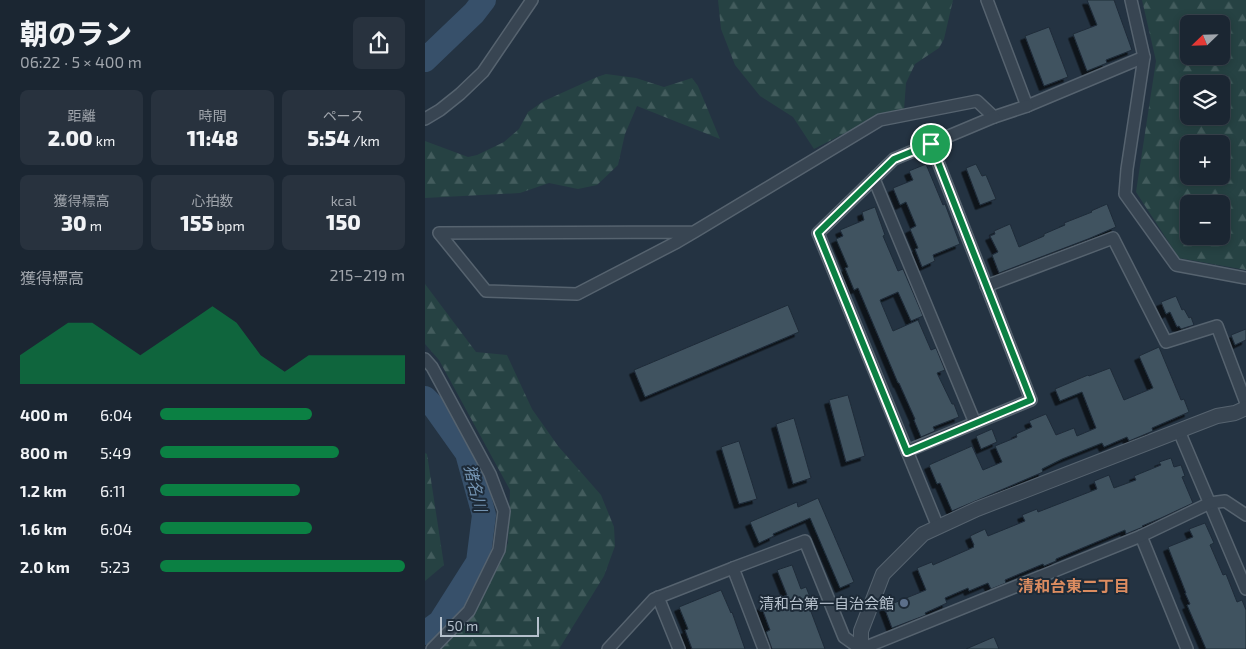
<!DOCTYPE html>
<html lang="ja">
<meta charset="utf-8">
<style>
:root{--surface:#1b2632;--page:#28323e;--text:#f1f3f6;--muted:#a0a5ac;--line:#39434d;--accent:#0b8043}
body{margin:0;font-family:"Exo 2","Noto Sans JP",sans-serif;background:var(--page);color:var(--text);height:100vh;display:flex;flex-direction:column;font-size:19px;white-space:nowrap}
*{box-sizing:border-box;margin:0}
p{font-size:16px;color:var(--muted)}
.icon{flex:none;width:28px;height:28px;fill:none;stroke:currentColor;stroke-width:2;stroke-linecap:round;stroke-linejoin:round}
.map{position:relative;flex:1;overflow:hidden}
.panel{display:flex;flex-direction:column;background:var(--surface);width:425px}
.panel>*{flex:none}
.needle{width:32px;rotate:247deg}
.buttons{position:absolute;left:755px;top:15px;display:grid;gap:10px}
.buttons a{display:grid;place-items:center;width:50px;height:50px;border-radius:8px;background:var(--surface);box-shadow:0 2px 8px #0003,0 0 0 1px var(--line);font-size:25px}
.scale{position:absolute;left:15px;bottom:12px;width:99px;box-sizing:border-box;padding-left:5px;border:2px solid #b5c0cc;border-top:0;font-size:14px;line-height:18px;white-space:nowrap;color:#b5c0cc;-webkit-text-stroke:4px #1d2a37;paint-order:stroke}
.pin{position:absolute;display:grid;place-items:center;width:42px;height:42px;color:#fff;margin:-21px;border:2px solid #fff;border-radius:50%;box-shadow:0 1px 5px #0007}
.round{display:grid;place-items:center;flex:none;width:52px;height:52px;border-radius:8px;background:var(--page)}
.head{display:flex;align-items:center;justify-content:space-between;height:85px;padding:0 20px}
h1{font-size:28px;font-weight:800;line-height:38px}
.stats{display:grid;grid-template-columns:repeat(3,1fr);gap:8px;height:85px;padding:5px 20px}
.stats div{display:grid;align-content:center;border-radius:8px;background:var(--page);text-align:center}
.stats b{font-size:21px;font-weight:800}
.stats small{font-size:14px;font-weight:400}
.stats p{font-size:14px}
.chart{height:140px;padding:10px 20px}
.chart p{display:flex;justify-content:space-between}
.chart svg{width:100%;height:90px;margin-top:5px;fill:var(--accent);opacity:.7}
ul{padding:0 20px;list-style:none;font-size:16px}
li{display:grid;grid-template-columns:80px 60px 1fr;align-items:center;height:38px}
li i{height:12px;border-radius:6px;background:var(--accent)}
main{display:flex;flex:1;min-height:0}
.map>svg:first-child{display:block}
.forest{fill:url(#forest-firs);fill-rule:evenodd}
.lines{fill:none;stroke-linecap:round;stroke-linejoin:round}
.river{stroke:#37506a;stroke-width:24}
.building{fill:#405261;stroke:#1f2c39;filter:url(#shadow)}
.minor-casing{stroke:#56636f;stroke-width:14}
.tertiary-casing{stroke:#56636f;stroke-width:16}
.minor{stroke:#384552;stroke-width:11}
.tertiary{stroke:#384552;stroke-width:14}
.route-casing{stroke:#fff;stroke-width:10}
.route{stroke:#0b8043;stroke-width:6}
.service-dot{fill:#5c6f8a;stroke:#1d2a37;stroke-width:2}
.labels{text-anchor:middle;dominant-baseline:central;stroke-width:4;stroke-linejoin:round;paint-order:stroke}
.poi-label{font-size:15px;fill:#b5c0cc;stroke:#1d2a37;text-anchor:end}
.water-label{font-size:16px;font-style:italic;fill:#7393b1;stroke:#1d2a37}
.neighbourhood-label{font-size:16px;font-weight:bold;fill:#dc8c60;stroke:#1d2a37}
</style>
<main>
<section class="panel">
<div class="head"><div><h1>朝のラン</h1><p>06:22 · 5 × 400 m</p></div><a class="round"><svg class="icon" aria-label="share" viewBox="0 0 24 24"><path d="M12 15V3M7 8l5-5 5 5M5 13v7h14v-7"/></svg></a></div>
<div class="stats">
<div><p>距離</p><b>2.00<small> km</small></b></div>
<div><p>時間</p><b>11:48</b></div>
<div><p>ペース</p><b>5:54<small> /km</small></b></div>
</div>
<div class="stats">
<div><p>獲得標高</p><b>30<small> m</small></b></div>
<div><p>心拍数</p><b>155<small> bpm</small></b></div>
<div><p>kcal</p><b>150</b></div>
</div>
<div class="chart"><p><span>獲得標高</span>215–219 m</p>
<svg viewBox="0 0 160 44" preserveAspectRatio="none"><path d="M0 44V30L10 22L20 14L30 14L40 22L50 30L60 22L70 14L80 6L90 14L100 30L110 38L120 30L130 30L140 30L150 30L160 30V44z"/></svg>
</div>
<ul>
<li><b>400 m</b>6:04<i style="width:62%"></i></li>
<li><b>800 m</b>5:49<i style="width:73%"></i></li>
<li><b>1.2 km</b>6:11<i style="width:57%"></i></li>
<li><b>1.6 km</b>6:04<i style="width:62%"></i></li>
<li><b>2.0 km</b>5:23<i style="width:100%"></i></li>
</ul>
</section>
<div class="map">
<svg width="821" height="649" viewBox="0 0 821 649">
<defs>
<pattern id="forest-firs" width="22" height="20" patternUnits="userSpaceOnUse" patternTransform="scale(1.25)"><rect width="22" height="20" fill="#264243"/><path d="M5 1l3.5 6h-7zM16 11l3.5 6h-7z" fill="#435c5d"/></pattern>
<filter id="shadow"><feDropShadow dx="-4.5" dy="4.5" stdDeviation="0" flood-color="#0009"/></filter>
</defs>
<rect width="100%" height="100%" fill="#243342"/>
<!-- forest -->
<g class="forest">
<path d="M 293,0 L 528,0 L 519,39 L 514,48 L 490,64 L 481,83 L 479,110 L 451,117 L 389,149 L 368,117 L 335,96 L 310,65 L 296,29 Z"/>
<path d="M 717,0 L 821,0 L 821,270 L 754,258 L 711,192 L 731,61 ZM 764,24 L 796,24 L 796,56 L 764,56 ZM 764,84 L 796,84 L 796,116 L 764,116 ZM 764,144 L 796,144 L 796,176 L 764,176 ZM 764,204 L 796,204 L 796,236 L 764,236 Z"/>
<path d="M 181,74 L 211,78 L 239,87 L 267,78 L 273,86 L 295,139 L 212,106 L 200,134 L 193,165 L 172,185 L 153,189 L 124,183 L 95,193 L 0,198 L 0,141 L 43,157 L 52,155 L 79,142 L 94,129 L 103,112 L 119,101 L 172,77 Z"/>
<path d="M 0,284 L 51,352 L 82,355 L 107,409 L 133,446 L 176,495 L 189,527 L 190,546 L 179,576 L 134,649 L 15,649 L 50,610 L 83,543 L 85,490 L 14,360 L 0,344 Z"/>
<path d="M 0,453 L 2,454 L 19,565 L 0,581 Z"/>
</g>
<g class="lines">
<!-- river -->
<g class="river">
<path d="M 0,60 L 49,13 L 59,0"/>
<path d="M 0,398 L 10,408 L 42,453 L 59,515 L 53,562 L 15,622 L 0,633"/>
</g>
</g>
<!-- building -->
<g class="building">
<path d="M 662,0 L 689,0 L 707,50 L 681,60 L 682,63 L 662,71 L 648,34 L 672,25 Z"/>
<path d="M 624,27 L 643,77 L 619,86 L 600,36 Z"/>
<path d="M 501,164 L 518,205 L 520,204 L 535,244 L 508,255 L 510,261 L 497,267 L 490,249 L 493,248 L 485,229 L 491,226 L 481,202 L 475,205 L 468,188 L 488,180 L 484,171 Z"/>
<path d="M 551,164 L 557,176 L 561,175 L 571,199 L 555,205 L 541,168 Z"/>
<path d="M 682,204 L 691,227 L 663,239 L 574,273 L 567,255 L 573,252 L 565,236 L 570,234 L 569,231 L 585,224 L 594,247 L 619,236 L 619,234 L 640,225 L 639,223 L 667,212 L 666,211 Z"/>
<path d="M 450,207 L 460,235 L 458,236 L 473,271 L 478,269 L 498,316 L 486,321 L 473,292 L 455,300 L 468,331 L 493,320 L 506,350 L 511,348 L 520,370 L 512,373 L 527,404 L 529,404 L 534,417 L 508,427 L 510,431 L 496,437 L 489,420 L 490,419 L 474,383 L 473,383 L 433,288 L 429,290 L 420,268 L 423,267 L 411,239 L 418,236 L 415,230 L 439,220 L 437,212 Z"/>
<path d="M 751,296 L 757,310 L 759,309 L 764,318 L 766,317 L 769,325 L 756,329 L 754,326 L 752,327 L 745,312 L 741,314 L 736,302 Z"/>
<path d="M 363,305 L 374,332 L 220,397 L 209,370 Z"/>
<path d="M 821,329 L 821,340 L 810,345 L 806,335 Z"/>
<path d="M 734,347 L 756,400 L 759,399 L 764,412 L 727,428 L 728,431 L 704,441 L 702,437 L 679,447 L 677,443 L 637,459 L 617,469 L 618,472 L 527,511 L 515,483 L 512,484 L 504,465 L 547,446 L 558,470 L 577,462 L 570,446 L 592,437 L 591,434 L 607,427 L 604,421 L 621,414 L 631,435 L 649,428 L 652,436 L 671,428 L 657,392 L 635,401 L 630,389 L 663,375 L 664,376 L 685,368 L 699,400 L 728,388 L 714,356 Z"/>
<path d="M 423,395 L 440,456 L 421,462 L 404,400 Z"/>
<path d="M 369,418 L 386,478 L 368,484 L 351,424 Z"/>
<path d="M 567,429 L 572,442 L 556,449 L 551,436 Z"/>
<path d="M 314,441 L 332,499 L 314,504 L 296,447 Z"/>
<path d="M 746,458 L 749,467 L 756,465 L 760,476 L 757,477 L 768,503 L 736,518 L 717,526 L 718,527 L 713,529 L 701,534 L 700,530 L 631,559 L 631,561 L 619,566 L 618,564 L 580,580 L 581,583 L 566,589 L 563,583 L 544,591 L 543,588 L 520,598 L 522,603 L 500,613 L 501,615 L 467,628 L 459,607 L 501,590 L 492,568 L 507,562 L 508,565 L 549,547 L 548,546 L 549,545 L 545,536 L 560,529 L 563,536 L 600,521 L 597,515 L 612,509 L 613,512 L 672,489 L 669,481 L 684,475 L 689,488 L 711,480 L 709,476 L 736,465 L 734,462 Z"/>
<path d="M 393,498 L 429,582 L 415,588 L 385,518 L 348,534 L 349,536 L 334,543 L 325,522 L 372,502 L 373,507 Z"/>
<path d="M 780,523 L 789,543 L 785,545 L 798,575 L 801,574 L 812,602 L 817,600 L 821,610 L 821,649 L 781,649 L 762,605 L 765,604 L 760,593 L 761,593 L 743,547 L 768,537 L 764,529 Z"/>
<path d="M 367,565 L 376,589 L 381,587 L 389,607 L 385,609 L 400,649 L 347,649 L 341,632 L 345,630 L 336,606 L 362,595 L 352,570 Z"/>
<path d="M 296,590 L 306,613 L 307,612 L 320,649 L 267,649 L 260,630 L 263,629 L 254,607 Z"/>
<path d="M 569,637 L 574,649 L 541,649 Z"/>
</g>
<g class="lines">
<!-- minor casing -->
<g class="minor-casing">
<g id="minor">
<path d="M 562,0 L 602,106 L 719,57"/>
<path d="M 706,0 L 719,57 L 702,169 L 700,194 L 751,265 L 821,278"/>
<path d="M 0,119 L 15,110 L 35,94 L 58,72 L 107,0"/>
<path d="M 449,179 L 550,423"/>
<path d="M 269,232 L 252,242 L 152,294 L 61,291 L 14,233 L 269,232 L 455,120 L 552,101 L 569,117 L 602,106"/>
<path d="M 561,286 L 688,238 L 741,342 L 792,326 L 821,403"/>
<path d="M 0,359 L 7,367 L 65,474 L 79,511 L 74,550 L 44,611 L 7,649"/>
<path d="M 754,431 L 821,589"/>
<path d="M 482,451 L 606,400 L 506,144"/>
<path d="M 513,527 L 393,233 L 469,159 L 569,117"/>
<path d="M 716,536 L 762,649"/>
<path d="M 233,597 L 254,649"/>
<path d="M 183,649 L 229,599 L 308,568"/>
<path d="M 339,649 L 308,568 L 380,541 L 419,637 L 436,649 L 716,536 L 785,503 L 800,501 L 821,515"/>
</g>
</g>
<!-- tertiary casing -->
<g class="tertiary-casing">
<path id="tertiary" d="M 436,649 L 436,631 L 458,574 L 498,534 L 552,509 L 792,416 L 810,413 L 821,408"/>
</g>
<!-- minor -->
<use href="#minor" class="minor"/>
<!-- tertiary -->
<use href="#tertiary" class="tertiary"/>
</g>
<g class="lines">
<!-- route casing -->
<g class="route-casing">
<path id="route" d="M 506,144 L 606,400 L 482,452 L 393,233 L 469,159 Z"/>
</g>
<!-- route -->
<use href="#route" class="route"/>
</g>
<!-- markers -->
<circle class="service-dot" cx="479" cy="603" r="5"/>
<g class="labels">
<!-- poi labels -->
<g class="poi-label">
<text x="469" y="603">清和台第一自治会館</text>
</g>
<!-- water labels -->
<g class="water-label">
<text transform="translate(51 488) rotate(76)">猪名川</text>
</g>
<!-- neighbourhood labels -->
<g class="neighbourhood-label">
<text x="649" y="585">清和台東二丁目</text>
</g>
</g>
</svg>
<div class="buttons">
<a><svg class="needle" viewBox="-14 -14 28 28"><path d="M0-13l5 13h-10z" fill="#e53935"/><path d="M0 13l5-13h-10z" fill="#a0a5ac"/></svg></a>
<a><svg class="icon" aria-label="layers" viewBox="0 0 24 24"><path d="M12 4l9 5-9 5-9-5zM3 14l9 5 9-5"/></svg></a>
<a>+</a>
<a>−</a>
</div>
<div class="scale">50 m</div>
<div class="pin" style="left:506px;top:144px;background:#1e9e55"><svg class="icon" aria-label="arrive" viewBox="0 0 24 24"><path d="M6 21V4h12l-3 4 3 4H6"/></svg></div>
</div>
</main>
